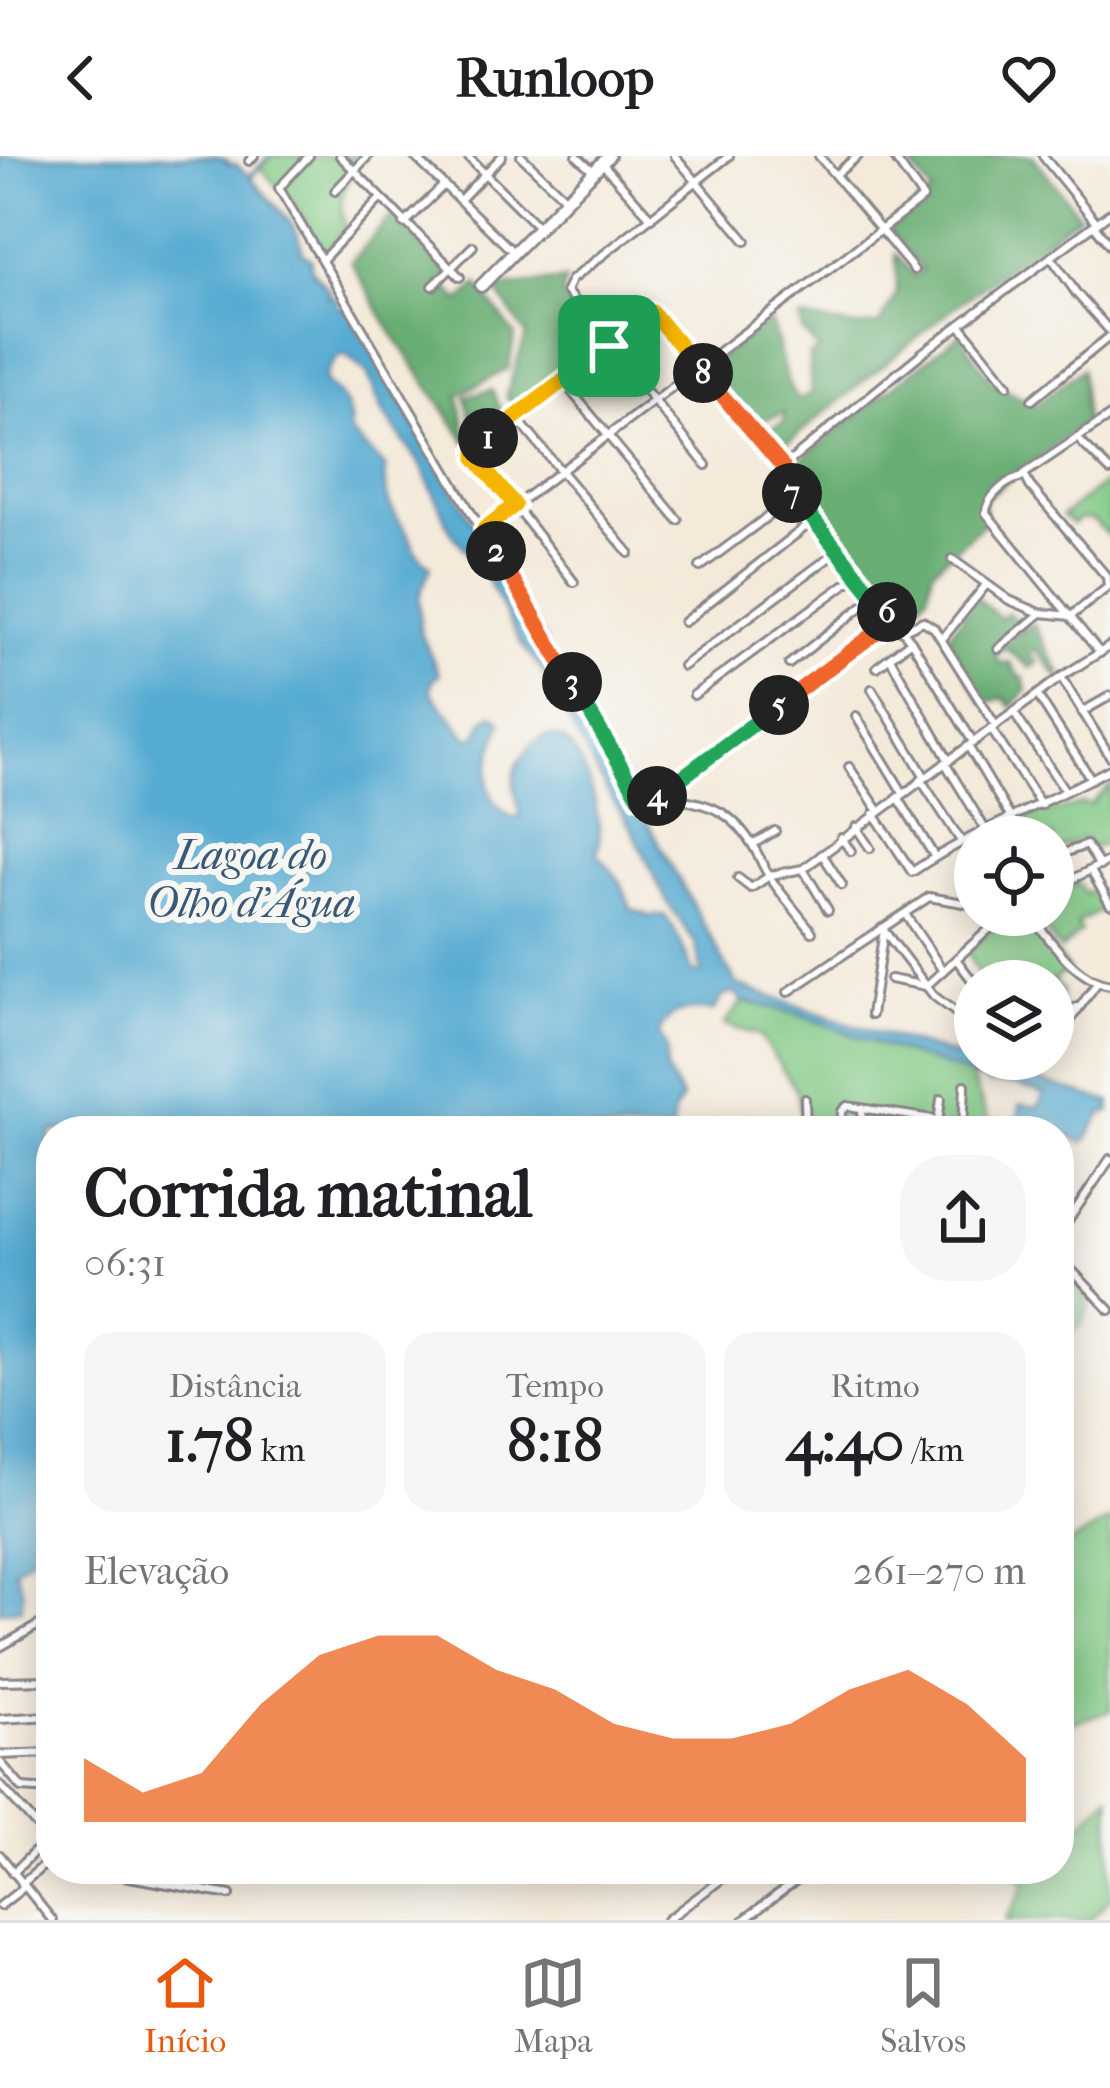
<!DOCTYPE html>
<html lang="pt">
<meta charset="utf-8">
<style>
:root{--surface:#fff;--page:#f6f6f6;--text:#202124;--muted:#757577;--line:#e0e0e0;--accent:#ea580c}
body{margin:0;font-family:"IM FELL French Canon",serif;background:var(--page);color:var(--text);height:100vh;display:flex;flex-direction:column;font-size:45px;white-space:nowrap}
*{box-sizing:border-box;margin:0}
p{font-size:39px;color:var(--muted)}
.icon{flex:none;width:66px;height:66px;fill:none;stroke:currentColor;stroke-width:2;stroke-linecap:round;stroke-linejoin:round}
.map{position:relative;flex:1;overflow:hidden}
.details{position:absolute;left:36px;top:960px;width:1038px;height:768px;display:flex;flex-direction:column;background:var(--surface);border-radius:48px;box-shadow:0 6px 30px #0003}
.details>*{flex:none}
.buttons{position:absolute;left:954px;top:660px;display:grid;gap:24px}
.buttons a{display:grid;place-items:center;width:120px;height:120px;border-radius:50%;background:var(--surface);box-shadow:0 6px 30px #0003;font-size:60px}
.pin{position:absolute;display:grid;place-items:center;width:102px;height:102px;color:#fff;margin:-51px;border-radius:24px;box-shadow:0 6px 18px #0006}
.km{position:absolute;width:60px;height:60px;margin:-30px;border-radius:50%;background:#222;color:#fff;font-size:33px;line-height:60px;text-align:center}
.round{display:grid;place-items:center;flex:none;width:126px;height:126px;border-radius:48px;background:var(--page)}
.head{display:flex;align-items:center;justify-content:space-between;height:204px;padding:0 48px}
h1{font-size:66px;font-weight:800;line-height:90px}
.metrics{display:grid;grid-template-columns:repeat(3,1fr);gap:18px;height:204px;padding:12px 48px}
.metrics div{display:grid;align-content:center;border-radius:30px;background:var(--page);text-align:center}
.metrics b{font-size:60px;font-weight:800}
.metrics small{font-size:33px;font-weight:400}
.metrics p{font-size:33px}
.chart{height:336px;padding:24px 48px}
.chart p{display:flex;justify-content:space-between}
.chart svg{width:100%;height:216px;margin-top:12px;fill:var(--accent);opacity:.7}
header{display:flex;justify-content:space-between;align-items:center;height:156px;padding:0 48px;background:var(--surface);font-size:54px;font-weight:800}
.dock{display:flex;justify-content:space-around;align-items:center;height:168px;border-top:3px solid var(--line);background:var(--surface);font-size:33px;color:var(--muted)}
.dock a{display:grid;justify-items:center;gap:6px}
.dock .selected{color:var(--accent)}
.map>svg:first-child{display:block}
.green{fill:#81c985;stroke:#527660;stroke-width:3}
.forest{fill:#68ad72;stroke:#456856;stroke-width:3}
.water{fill:#56abd2;stroke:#3c6686;stroke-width:3;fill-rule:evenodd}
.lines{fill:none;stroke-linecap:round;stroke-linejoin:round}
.minor-casing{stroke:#8b868a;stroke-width:12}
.secondary-casing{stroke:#8b868a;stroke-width:16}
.minor{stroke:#fff;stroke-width:6}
.secondary{stroke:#fff;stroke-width:10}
.split-1-casing{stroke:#fff;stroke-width:24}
.split-2-casing{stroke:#fff;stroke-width:24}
.split-3-casing{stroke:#fff;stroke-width:24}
.split-4-casing{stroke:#fff;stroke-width:24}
.split-5-casing{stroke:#fff;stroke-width:24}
.split-6-casing{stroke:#fff;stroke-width:24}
.split-7-casing{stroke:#fff;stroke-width:24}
.split-8-casing{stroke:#fff;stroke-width:24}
.split-9-casing{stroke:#fff;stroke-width:24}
.split-1{stroke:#f5b400;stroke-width:15}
.split-2{stroke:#f5b400;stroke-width:15}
.split-3{stroke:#f0652b;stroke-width:15}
.split-4{stroke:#22a559;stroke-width:15}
.split-5{stroke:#22a559;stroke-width:15}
.split-6{stroke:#f0652b;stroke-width:15}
.split-7{stroke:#22a559;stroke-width:15}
.split-8{stroke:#f0652b;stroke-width:15}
.split-9{stroke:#f5b400;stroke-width:15}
.labels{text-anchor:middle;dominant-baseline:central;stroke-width:12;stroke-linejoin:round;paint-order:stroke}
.water-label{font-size:42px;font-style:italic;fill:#375977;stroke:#f6f6f2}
</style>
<header><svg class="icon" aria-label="back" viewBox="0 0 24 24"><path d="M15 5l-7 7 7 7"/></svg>Runloop<svg class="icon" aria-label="heart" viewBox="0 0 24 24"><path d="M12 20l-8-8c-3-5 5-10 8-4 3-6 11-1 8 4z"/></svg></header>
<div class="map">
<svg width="1110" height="1764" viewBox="0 0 1110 1764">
<rect width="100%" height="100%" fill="#f6f6f2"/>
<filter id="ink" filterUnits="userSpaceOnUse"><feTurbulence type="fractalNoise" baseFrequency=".00833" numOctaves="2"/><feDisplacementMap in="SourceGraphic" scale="24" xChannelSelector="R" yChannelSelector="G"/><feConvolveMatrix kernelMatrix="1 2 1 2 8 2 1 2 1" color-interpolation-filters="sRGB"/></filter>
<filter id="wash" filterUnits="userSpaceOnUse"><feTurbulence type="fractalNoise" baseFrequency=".004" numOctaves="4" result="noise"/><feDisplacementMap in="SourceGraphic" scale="48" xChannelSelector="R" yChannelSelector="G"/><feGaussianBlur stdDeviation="2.7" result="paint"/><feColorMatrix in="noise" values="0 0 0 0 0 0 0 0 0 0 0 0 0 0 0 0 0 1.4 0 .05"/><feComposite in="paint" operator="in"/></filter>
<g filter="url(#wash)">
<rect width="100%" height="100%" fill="#f4eada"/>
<!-- green -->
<g class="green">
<path d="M 271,0 L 365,0 C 344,20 336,46 347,73 L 324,97 L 298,54 L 261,12 Z"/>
<path d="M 1110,323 L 1110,382 L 1093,364 L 1079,363 L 1073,368 L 1062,360 Z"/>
<path d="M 1110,629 L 1110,692 L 1104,688 L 1093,692 L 1083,682 L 1057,694 L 1053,691 L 1053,681 L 1029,681 L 1026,675 L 1029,657 L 1043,651 L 1047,657 L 1085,647 L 1090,650 Z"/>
<path d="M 1077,726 L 1086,739 L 1095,730 L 1109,750 L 1077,767 L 1081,775 L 1061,794 L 1042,770 L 1056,758 L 1053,744 Z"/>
<path d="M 1024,759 L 1069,814 L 1053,824 L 1062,834 L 1058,871 L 1053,875 L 1053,825 L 982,825 L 967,795 L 1007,761 L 1010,765 Z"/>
<path d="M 742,846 C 786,851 828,870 870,885 C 903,897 937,904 970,918 L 993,975 L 804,975 L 796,933 L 759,879 L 724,869 Z"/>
<path d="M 1059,1113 L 1081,1131 L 1089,1150 L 1080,1171 L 1059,1183 Z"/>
<path d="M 1110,1364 L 1110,1555 L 1059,1571 L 1059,1394 Z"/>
<path d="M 1110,1639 L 1110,1742 L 1090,1764 L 1006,1764 L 1023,1734 L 1024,1725 L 1011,1713 L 1059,1713 L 1059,1691 Z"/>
</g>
<!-- forest -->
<g class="forest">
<path d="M 904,0 L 1033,0 L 1079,59 L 948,156 L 779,294 L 761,277 L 784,266 L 785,257 L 752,267 L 705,212 L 770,165 C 780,186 783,229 798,244 L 811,237 L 809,200 L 819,194 L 802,175 L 800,162 L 856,171 L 879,169 L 897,137 L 896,98 L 914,120 L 922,114 L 889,75 L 932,37 Z"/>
<path d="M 391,60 L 453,120 L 445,129 L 460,145 L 478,129 L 515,179 L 508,213 L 459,239 L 469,290 L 390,174 L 351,106 Z"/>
<path d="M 566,124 L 562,137 L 603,188 L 516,255 L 506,239 L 526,179 L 495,132 Z"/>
<path d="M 960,178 L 991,225 L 1035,249 L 1082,213 L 1085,266 L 984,343 L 985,366 L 933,413 L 928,438 L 912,454 L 916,461 L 904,468 L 787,314 Z"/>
<path d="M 492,234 L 503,258 L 474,275 L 466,240 Z"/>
<path d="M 977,442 L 1001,463 L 1007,456 L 1022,469 L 1000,483 L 999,492 L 1033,467 L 1061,518 L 1057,520 L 1036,493 L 1029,497 L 1037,507 L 1030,512 L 1006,492 L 995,499 L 1000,507 L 1010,506 L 1019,521 L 1023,521 L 1027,534 L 1011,551 L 1004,542 L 983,547 L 946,482 Z"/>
</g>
<!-- water -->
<path class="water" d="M 0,0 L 215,0 L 228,4 L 227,8 L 236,8 L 249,20 L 269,0 L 251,22 C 267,43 303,70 302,96 L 311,103 L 311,113 L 330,135 L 327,140 L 335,141 L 339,151 L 350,155 L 538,478 L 543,479 L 548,497 L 600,580 L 737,829 L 853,869 L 1110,946 L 1110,956 L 1102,958 L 1084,987 L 1059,975 L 1017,975 L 1020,948 L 1038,951 L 1045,938 L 1013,928 L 989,927 C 950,910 910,900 870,885 C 829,870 786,851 742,846 L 735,837 L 724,839 L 713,855 C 692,852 666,854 659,878 L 667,894 L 666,915 L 682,943 L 674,955 L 672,975 L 51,975 L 51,1373 L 33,1384 L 31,1401 L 15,1413 L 23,1435 L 22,1452 L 0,1455 ZM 347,200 L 367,217 L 384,258 L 421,309 L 451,376 L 483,415 L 521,488 L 539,510 L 611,642 L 631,671 L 667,746 L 695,787 L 702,817 L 693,816 C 684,796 678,776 664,759 L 650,760 L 631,753 L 621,726 L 597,697 C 609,667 574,542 530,591 C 521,601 515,610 514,624 C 513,637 520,648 520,661 L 514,662 C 473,641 490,602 502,566 L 493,558 L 485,563 L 477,580 L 468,582 L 431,536 L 432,525 L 439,518 L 420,475 L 419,441 L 431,410 C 409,395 416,387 402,369 C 385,345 386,340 385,311 L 350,276 C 352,255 344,241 327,229 L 324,220 L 337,201 Z"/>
</g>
<g filter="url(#ink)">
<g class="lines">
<!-- minor casing -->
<g class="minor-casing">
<g id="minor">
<path d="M 309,0 L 279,32 L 640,642 L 656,641 L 893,464"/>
<path d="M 340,0 L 460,121"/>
<path d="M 414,0 L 512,95"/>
<path d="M 467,0 L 537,70"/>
<path d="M 521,0 L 566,43"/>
<path d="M 577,0 L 592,14"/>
<path d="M 675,0 L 746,85"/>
<path d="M 819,0 L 914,114"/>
<path d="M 1043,0 L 1097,67"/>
<path d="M 249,5 L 254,0"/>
<path d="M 602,7 L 651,62"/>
<path d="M 835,19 L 858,0"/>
<path d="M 335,35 L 368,0"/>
<path d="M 460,44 L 502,0"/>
<path d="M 404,68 L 443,30"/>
<path d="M 1094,69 L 1110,90"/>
<path d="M 1051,101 L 1077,138 L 1110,175"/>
<path d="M 323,103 L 380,43"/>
<path d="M 433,130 L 473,90"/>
<path d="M 960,169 L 1008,229"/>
<path d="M 562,224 L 678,364"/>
<path d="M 1032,244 L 1110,180"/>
<path d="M 515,260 L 629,397"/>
<path d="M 1077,282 L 1110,315"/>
<path d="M 706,309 L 566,135 L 571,124 L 729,0"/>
<path d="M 1025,321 C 1008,322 986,341 986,357 L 1100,497"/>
<path d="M 484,373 L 923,42 L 893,0"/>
<path d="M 952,403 L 1009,444 L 1040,457"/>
<path d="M 700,411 L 795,340"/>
<path d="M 574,426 L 474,297 L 515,260 L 652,156 L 783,311"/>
<path d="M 684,466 L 813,365"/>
<path d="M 902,475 L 923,465 L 934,472 L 996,570"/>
<path d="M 943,482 L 986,429"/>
<path d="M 998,493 L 1041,457 L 1071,460 L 1108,431 L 1107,421 L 1030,330 L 1024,318 L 1110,260"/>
<path d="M 890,502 L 949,605"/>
<path d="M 789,508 L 874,441"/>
<path d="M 683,510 L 838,395"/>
<path d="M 877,511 L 911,485"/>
<path d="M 1061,521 L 1110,600"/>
<path d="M 872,533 L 925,621"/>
<path d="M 694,539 L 858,419"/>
<path d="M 1038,540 L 1091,623"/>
<path d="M 1082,556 L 1110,540"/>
<path d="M 1014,557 L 1065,635"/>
<path d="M 856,560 L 903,637"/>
<path d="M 991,573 L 1041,649"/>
<path d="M 973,586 L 911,485 L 795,340 L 784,323 L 783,311 L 922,197 L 1110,57"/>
<path d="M 968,590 L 1012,664"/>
<path d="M 945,607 L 987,676"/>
<path d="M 849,611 L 879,655"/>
<path d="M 921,624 L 961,685"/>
<path d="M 659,641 C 712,645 739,657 762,707 C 773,731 797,755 812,776"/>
<path d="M 898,641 L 934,700"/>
<path d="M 874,658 L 912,716 C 973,675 1044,648 1110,613"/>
<path d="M 856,671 L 870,692"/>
<path d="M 841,682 L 851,695"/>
<path d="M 755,687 L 775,675"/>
<path d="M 822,698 L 842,729"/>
<path d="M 1053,701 L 1086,689 L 1100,710"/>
<path d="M 803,713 L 828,754"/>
<path d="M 1091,715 L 1110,748"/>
<path d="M 738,722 L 751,732 L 771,719 L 803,713 L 1061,521 L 1110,490"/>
<path d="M 1053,733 L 1110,704"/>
<path d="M 905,758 L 943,815"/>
<path d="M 1030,759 C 1051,784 1075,824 1110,829"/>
<path d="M 882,772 L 934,840 L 975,871"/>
<path d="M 956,803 L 975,828"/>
<path d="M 890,823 L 926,830 L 1005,759"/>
<path d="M 788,836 L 929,741 L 975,749"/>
<path d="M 871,859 L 884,774"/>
<path d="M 1053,862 L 1077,851"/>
<path d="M 1053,888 L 1097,827"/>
<path d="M 805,943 L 806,975"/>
<path d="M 862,953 L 863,975"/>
<path d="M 841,975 L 842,955 L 847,950 L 939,964"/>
<path d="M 937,975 L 941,943"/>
<path d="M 963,975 L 965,929"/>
<path d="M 1059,1078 L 1110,1003"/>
<path d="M 1059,1101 L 1110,1154"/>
<path d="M 0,1491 L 51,1462"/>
<path d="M 0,1525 L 51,1524"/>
<path d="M 0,1563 L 51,1560"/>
<path d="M 0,1599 L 51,1597"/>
<path d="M 0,1606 L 22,1632 L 51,1634"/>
<path d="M 0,1629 L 36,1669"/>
<path d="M 0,1699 L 52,1764"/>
<path d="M 84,1713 L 230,1739"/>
<path d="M 270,1713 L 271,1717"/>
<path d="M 13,1717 L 34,1696 L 51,1699"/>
<path d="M 22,1728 L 51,1703"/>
<path d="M 0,1750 L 24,1731"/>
<path d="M 667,1764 L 735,1713"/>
<path d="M 744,1764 L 811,1713"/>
</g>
</g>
<!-- secondary casing -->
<g class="secondary-casing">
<path id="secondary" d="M 481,130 L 609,0"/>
</g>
<!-- minor -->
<use href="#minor" class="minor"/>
<!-- secondary -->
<use href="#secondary" class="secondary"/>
</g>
</g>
<g class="lines" filter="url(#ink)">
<!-- split-1 casing -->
<g class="split-1-casing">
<path id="split-1" d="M 488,282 L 609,190"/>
</g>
<!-- split-2 casing -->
<g class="split-2-casing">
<path id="split-2" d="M 488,282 L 476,292 L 476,303 L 515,349 L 484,373 L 496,395"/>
</g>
<!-- split-3 casing -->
<g class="split-3-casing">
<path id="split-3" d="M 496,395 L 572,526"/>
</g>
<!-- split-4 casing -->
<g class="split-4-casing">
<path id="split-4" d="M 572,526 L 639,641 L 657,640"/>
</g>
<!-- split-5 casing -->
<g class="split-5-casing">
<path id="split-5" d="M 657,640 L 779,549"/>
</g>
<!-- split-6 casing -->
<g class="split-6-casing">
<path id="split-6" d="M 779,549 L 893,464 L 887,456"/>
</g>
<!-- split-7 casing -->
<g class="split-7-casing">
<path id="split-7" d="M 792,337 L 887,456"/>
</g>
<!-- split-8 casing -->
<g class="split-8-casing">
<path id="split-8" d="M 703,217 L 783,311 L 784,323 L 792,337"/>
</g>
<!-- split-9 casing -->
<g class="split-9-casing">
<path id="split-9" d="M 609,190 L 652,156 L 703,217"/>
</g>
<!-- split-1 -->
<use href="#split-1" class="split-1"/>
<!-- split-2 -->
<use href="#split-2" class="split-2"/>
<!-- split-3 -->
<use href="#split-3" class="split-3"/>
<!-- split-4 -->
<use href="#split-4" class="split-4"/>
<!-- split-5 -->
<use href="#split-5" class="split-5"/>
<!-- split-6 -->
<use href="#split-6" class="split-6"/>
<!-- split-7 -->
<use href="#split-7" class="split-7"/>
<!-- split-8 -->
<use href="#split-8" class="split-8"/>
<!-- split-9 -->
<use href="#split-9" class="split-9"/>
</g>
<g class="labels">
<!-- water labels -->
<g class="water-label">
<text x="251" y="699">Lagoa do<tspan x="251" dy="48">Olho d'Água</tspan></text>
</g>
</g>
</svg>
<div class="buttons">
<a><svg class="icon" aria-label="locate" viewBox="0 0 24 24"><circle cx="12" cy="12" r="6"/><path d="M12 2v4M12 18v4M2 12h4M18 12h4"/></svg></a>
<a><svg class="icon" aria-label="layers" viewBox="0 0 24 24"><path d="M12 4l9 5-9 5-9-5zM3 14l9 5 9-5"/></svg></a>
</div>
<div class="pin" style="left:609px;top:190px;background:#1e9e55"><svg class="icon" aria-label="arrive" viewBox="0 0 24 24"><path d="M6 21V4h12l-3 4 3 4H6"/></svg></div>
<b class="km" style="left:488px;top:282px">1</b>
<b class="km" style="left:496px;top:395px">2</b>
<b class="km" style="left:572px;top:526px">3</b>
<b class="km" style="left:657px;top:640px">4</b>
<b class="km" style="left:779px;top:549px">5</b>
<b class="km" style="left:887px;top:456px">6</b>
<b class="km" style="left:792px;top:337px">7</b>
<b class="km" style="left:703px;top:217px">8</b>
<section class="details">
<div class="head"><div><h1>Corrida matinal</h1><p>06:31</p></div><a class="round"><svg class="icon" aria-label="share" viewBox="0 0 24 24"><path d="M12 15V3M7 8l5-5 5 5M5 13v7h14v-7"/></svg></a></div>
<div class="metrics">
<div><p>Distância</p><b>1.78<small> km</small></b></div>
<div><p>Tempo</p><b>8:18</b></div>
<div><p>Ritmo</p><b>4:40<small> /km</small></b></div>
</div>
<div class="chart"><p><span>Elevação</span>261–270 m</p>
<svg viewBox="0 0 160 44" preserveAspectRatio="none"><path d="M0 44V31L10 38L20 34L30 20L40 10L50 6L60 6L70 13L80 17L90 24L100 27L110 27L120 24L130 17L140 13L150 20L160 31V44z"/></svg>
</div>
</section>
</div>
<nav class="dock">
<a class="selected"><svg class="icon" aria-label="home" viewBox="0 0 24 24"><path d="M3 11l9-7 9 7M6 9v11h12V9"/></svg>Início</a>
<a><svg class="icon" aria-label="map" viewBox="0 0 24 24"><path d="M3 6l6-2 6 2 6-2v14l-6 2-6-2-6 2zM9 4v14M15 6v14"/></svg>Mapa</a>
<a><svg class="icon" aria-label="saved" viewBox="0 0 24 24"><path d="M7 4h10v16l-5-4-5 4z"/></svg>Salvos</a>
</nav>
